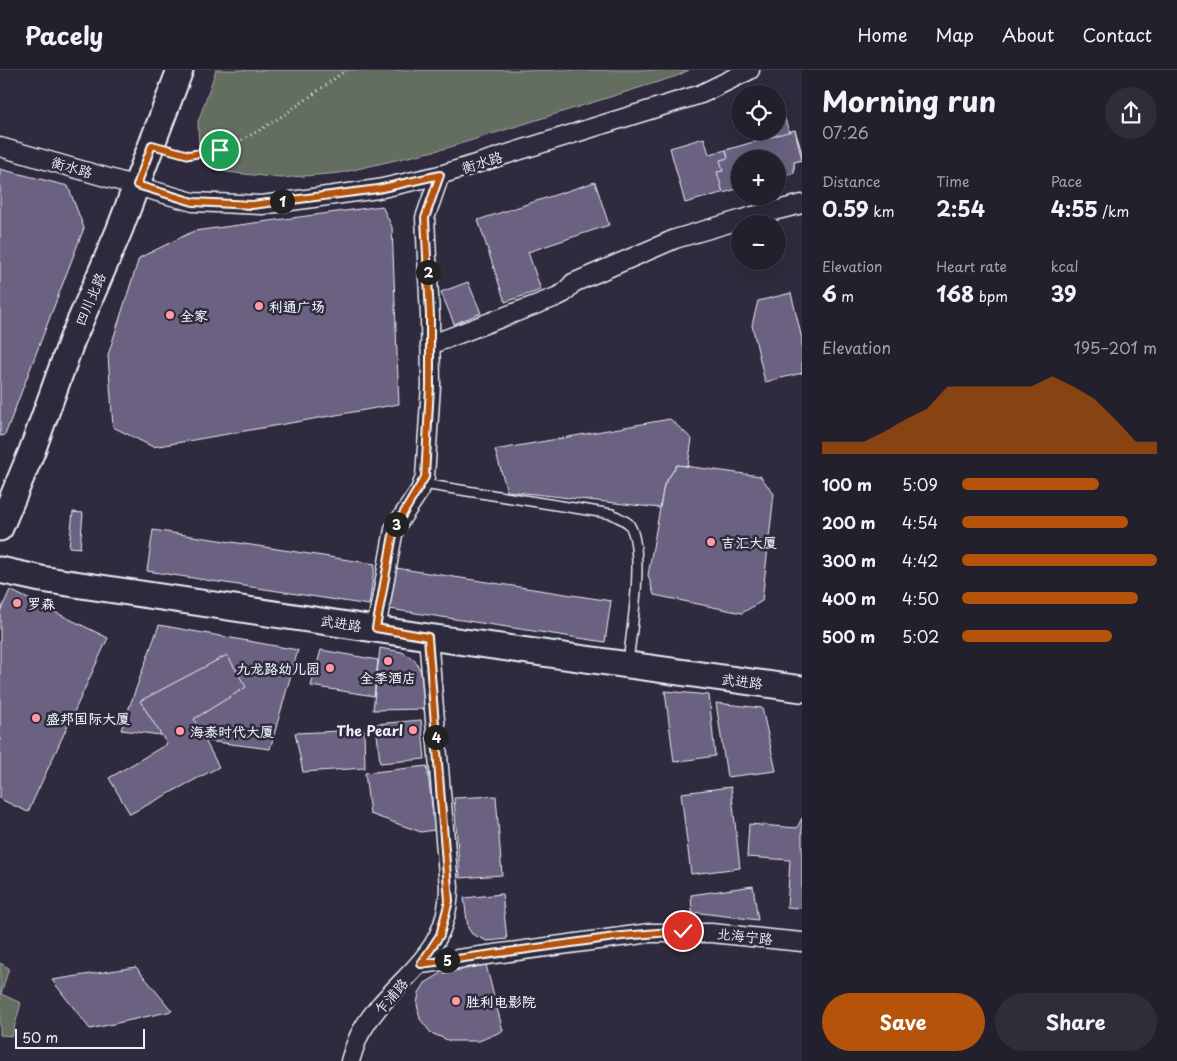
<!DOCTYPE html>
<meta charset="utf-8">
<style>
:root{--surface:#23202e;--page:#2f2d3a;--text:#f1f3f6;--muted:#a3a3aa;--line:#403e4a;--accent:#b45309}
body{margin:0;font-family:"Playpen Sans","LXGW WenKai TC",sans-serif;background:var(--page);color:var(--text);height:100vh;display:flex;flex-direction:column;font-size:19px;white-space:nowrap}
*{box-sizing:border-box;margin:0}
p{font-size:16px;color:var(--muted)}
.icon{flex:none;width:28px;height:28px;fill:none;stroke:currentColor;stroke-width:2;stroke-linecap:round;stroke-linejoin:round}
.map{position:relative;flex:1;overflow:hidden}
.details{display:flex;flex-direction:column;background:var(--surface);width:375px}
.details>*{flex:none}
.controls{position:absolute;left:731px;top:15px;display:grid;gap:10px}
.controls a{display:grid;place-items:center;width:55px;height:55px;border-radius:50%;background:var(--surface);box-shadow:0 5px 20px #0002,0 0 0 1px var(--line);font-size:25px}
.scale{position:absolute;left:15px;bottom:12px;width:130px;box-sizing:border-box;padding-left:5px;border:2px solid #e8f1f8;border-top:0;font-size:14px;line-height:18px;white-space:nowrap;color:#e8f1f8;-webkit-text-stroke:4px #2f2a3d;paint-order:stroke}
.pin{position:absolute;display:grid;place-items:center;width:42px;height:42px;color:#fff;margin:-21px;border:2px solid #fff;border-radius:50%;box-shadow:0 1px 5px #0007}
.km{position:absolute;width:25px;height:25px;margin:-12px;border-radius:50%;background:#222;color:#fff;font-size:14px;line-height:25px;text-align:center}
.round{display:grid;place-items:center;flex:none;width:52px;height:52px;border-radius:26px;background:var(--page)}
.headline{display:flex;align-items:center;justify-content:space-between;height:85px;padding:0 20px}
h1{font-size:28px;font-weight:700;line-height:38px}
.metrics{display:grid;grid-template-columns:repeat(3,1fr);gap:8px;height:85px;padding:5px 20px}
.metrics div{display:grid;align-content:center}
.metrics b{font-size:21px;font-weight:700}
.metrics small{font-size:14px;font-weight:400}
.metrics p{font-size:14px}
.chart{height:140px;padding:10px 20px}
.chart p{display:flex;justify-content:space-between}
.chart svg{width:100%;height:90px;margin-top:5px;fill:var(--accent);opacity:.7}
.action{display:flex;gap:10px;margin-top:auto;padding:10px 20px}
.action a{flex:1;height:58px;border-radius:30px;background:var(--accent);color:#fff;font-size:20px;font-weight:700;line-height:58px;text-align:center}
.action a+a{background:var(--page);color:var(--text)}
ul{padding:0 20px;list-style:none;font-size:16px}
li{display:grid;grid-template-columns:80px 60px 1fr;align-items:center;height:38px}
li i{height:12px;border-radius:6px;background:var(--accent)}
header{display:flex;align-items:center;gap:30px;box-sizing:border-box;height:70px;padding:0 25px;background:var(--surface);border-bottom:1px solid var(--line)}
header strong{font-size:24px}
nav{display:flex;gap:28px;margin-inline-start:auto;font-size:18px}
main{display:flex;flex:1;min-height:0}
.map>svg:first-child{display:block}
.green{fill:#636d61;stroke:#a6afac}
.building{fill:#6b6280;stroke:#e8f1f8}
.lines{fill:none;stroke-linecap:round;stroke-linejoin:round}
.lane-casing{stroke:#e8f1f8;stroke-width:12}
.street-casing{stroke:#e8f1f8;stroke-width:21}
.secondary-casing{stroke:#e8f1f8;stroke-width:29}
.path{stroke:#e8f1f8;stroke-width:3;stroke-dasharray:1 4;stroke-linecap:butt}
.lane{stroke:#2f2a3d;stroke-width:9}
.street{stroke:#2f2a3d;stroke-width:18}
.secondary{stroke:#2f2a3d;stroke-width:25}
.route-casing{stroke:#fff;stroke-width:10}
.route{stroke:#b45309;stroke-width:6}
.poi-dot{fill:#ff9aa2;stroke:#2f2a3d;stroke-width:2}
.labels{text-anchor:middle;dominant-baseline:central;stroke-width:5;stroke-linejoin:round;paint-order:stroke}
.street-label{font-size:14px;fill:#e8f1f8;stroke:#2f2a3d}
.poi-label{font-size:14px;font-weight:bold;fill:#e8f1f8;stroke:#2f2a3d;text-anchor:start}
</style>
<header>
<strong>Pacely</strong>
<nav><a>Home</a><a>Map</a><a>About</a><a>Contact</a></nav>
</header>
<main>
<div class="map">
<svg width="802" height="991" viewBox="0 0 802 991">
<rect width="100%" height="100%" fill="#2f2a3d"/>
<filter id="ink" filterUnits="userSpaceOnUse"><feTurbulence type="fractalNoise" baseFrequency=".02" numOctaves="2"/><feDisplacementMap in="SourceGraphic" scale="10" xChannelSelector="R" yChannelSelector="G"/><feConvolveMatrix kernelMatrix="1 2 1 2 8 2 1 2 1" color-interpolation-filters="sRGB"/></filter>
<g filter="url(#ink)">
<!-- green -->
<g class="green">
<path d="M 216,0 L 689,0 L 677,6 L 447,78 L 340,103 L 281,108 L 226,102 L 199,83 L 198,52 Z"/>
<path d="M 0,893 L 9,898 L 1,924 L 21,933 L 12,966 L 0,965 Z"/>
</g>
<!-- building -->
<g class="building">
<path d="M 784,46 L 789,62 L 795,60 L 802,83 L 802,90 L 794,92 L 794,103 L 778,108 L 778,89 L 740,89 L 740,118 L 685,133 L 670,78 L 704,68 L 709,84 L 726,80 L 769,68 L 767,61 L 778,61 L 778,48 Z"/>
<path d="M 795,60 L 802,90 L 794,92 L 794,103 L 778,108 L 778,89 L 740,89 L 740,118 L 723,123 L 717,102 L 723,101 L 720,90 L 728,88 L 726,80 Z"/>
<path d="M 0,99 L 68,116 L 84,158 L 5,365 L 0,366 Z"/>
<path d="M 595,112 L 609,155 L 528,182 L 541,220 L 505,232 L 478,150 Z"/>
<path d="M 382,136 L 392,157 L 399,334 L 153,377 L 113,357 L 108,285 L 139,188 L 194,161 Z"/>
<path d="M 468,212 L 481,243 L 454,254 L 441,222 Z"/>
<path d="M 791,223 L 802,269 L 802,303 L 765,312 L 752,255 L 758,231 Z"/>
<path d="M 670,349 L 692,369 L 688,396 L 677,395 L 664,415 L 660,438 L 507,421 L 495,380 Z"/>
<path d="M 677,395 L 760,406 L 774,424 L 762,531 L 742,543 L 654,525 L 648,505 L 660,438 L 664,415 Z"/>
<path d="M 73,442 L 83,443 L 80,478 L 69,477 Z"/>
<path d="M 153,460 L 375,494 L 369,535 L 147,501 Z"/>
<path d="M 389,497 L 611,531 L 605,572 L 383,538 Z"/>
<path d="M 10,520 L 108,568 L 28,742 L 0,729 L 0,542 Z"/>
<path d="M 159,555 L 298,580 L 270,679 L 121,660 Z"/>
<path d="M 380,578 L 402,582 L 415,590 L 421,602 L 425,639 L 373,640 Z"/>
<path d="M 321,580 L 378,590 L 374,626 L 311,616 Z"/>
<path d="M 227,585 L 246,617 L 194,649 L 219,697 L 130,744 L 109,708 L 167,674 L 140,631 Z"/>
<path d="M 665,621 L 709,625 L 715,686 L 674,692 Z"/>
<path d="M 716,633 L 762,638 L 776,701 L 727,707 Z"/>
<path d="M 421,650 L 425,689 L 380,693 L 376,654 Z"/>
<path d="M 364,660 L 365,698 L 303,702 L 295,663 Z"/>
<path d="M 427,696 L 435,760 L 421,762 L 370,744 L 365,703 Z"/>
<path d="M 731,717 L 740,798 L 691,804 L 681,723 Z"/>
<path d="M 496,726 L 502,805 L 460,808 L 454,728 Z"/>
<path d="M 802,748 L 802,838 L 787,837 L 790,790 L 747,787 L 749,754 L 797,758 Z"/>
<path d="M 753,816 L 758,850 L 692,842 L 691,825 Z"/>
<path d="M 502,824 L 507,869 L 487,871 L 472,864 L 468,858 L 464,828 Z"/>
<path d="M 486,895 L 503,961 L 479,971 L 450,971 L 431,963 L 420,949 L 417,934 L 419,923 L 425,913 L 440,904 Z"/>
<path d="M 136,897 L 172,941 L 90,959 L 52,910 Z"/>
</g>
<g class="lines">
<!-- lane casing -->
<g class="lane-casing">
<path id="lane" d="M 423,414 L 612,444 C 617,447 625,450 629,454 C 646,479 631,562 628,593"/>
</g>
<!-- street casing -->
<g class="street-casing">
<g id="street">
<path d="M 0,77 L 193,132 L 262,135 L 378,119 L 440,105 L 701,24 L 750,0"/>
<path d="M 430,275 L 556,227 L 564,223 L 573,213 L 675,169 L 753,146 L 802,134"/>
<path d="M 376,559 L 394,459 L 420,420 L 425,407 L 431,316 L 430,246 L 425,148 L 440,105"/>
<path d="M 421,894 L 650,863 L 711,863 L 802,872"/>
<path d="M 350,991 C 353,982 356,971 361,962 C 393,906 448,892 449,817 L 428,567"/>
</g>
</g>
<!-- secondary casing -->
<g class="secondary-casing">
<g id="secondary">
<path d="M 0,458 L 32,381 L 72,270 L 119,161 L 180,0"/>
<path d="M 0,500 L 41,509 L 428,567 L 802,619"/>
</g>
</g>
<!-- path -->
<path class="path" d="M 170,80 C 176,81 183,84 189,85 C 232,88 311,26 346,0"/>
<!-- lane -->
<use href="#lane" class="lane"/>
<!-- street -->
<use href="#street" class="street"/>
<!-- secondary -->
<use href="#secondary" class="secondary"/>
</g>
</g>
<g class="lines" filter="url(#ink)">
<!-- route casing -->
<g class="route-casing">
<path id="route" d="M 220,80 L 189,85 L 152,75 L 137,115 L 193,132 L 252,135 L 378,119 L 440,105 L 425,148 L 430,246 L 430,316 L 425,407 L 394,459 L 376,558 L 428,567 L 449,831 L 440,865 L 421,894 L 622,866 L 683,861"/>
</g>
<!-- route -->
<use href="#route" class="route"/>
</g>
<!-- markers -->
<g class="poi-dot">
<circle cx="259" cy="236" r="5"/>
<circle cx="170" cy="245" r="5"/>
<circle cx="711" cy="472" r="5"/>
<circle cx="17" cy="533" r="5"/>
<circle cx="388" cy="591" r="5"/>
<circle cx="330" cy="598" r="5"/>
<circle cx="36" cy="648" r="5"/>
<circle cx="413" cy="660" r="5"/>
<circle cx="180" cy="661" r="5"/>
<circle cx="456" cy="931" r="5"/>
</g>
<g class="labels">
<!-- street labels -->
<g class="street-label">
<text transform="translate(482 92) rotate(-17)">衡水路</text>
<text transform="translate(72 97) rotate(16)">衡水路</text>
<text transform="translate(90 229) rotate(-67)">四川北路</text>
<text transform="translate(341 553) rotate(9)">武进路</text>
<text transform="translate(742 611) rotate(7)">武进路</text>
<text transform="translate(745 866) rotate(6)">北海宁路</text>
<text transform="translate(391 926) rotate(-49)">乍浦路</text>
</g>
<!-- poi labels -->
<g class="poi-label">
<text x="269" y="236">利通广场</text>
<text x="180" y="245">全家</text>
<text x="721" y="472">吉汇大厦</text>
<text x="27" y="533">罗森</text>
<text x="320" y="598" text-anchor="end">九龙路幼儿园</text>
<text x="388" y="607" text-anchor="middle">全季酒店</text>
<text x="46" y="648">盛邦国际大厦</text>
<text x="403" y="660" text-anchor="end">The Pearl</text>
<text x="190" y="661">海泰时代大厦</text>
<text x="466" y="931">胜利电影院</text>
</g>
</g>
</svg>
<div class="controls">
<a><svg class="icon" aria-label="locate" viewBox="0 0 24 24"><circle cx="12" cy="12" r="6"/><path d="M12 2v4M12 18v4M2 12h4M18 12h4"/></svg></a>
<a>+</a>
<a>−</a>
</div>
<div class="scale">50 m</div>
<div class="pin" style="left:220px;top:80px;background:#1e9e55"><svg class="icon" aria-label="arrive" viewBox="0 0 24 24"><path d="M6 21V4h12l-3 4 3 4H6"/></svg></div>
<div class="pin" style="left:683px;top:861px;background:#d93025"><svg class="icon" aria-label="check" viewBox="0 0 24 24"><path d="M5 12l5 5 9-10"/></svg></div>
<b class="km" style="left:282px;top:131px">1</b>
<b class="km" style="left:428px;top:202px">2</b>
<b class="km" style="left:396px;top:454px">3</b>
<b class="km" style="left:436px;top:667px">4</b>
<b class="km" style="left:447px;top:890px">5</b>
</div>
<section class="details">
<div class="headline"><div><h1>Morning run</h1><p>07:26</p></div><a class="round"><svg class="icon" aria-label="share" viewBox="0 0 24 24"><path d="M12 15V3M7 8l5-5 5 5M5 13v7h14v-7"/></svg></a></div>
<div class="metrics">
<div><p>Distance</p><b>0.59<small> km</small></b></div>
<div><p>Time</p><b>2:54</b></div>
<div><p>Pace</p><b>4:55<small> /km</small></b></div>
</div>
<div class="metrics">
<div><p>Elevation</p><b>6<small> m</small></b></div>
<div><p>Heart rate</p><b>168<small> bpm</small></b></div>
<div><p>kcal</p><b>39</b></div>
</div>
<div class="chart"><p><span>Elevation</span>195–201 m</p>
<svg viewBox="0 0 160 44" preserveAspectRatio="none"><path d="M0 44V38L10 38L20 38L30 33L40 27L50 22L60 11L70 11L80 11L90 11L100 11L110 6L120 11L130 17L140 27L150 38L160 38V44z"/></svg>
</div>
<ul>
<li><b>100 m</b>5:09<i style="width:70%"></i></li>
<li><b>200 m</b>4:54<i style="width:85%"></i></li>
<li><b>300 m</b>4:42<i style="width:100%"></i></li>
<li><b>400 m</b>4:50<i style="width:90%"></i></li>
<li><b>500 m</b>5:02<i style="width:77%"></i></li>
</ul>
<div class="action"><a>Save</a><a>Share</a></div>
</section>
</main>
